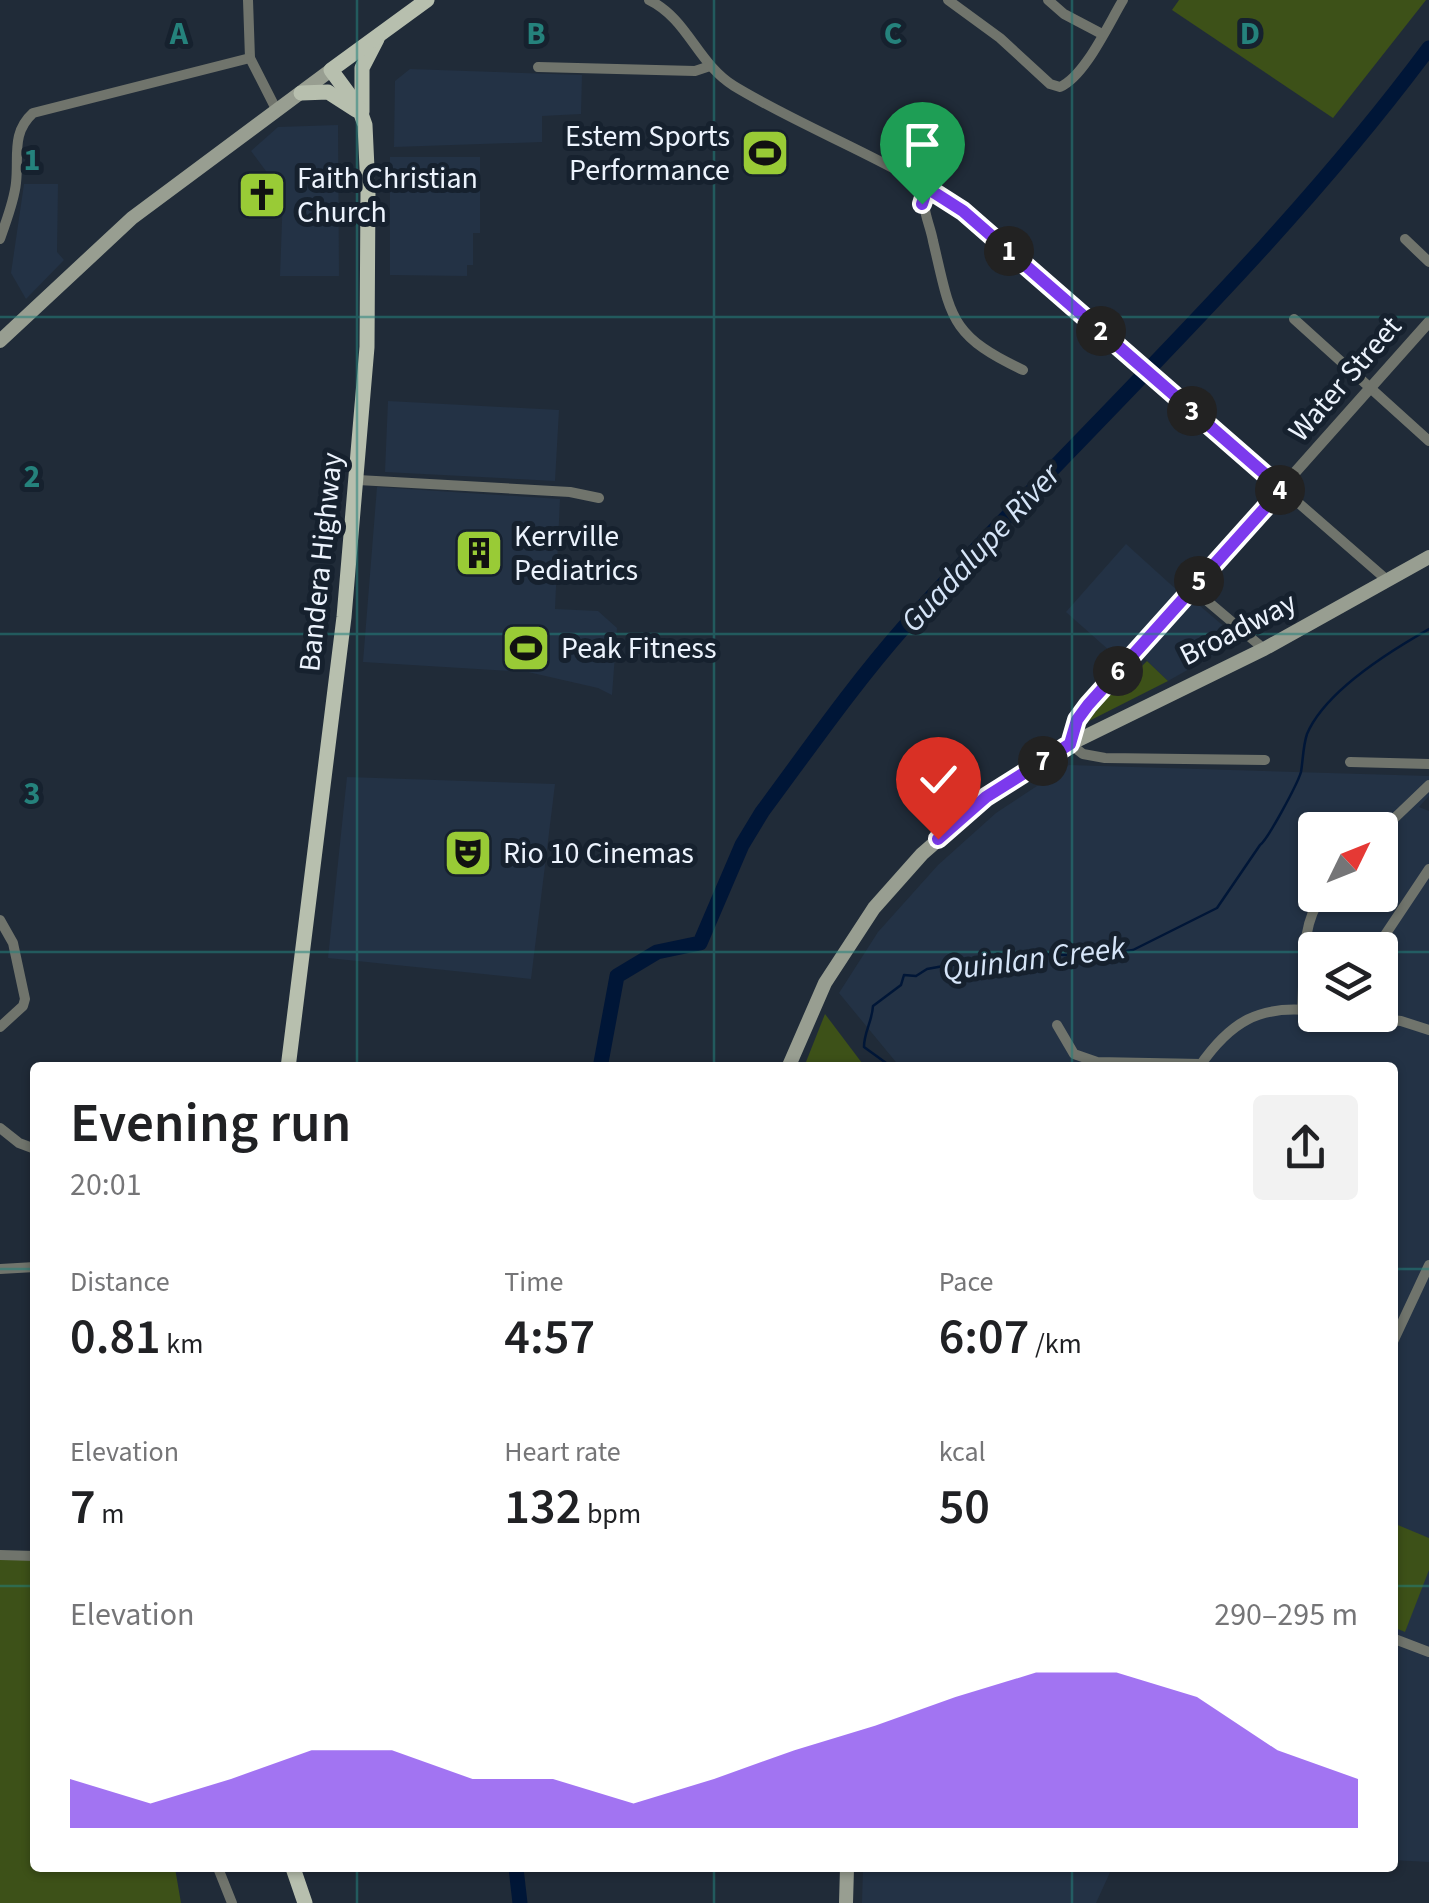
<!DOCTYPE html>
<meta charset="utf-8">
<style>
:root{--surface:#fff;--page:#f2f2f2;--text:#202124;--muted:#757577;--accent:#7c3aed}
body{margin:0;font-family:"Source Sans 3",sans-serif;background:var(--page);color:var(--text);height:100vh;display:flex;flex-direction:column;font-size:38px;white-space:nowrap}
*{box-sizing:border-box;margin:0}
p{font-size:32px;color:var(--muted)}
.icon{flex:none;width:55px;height:55px;fill:none;stroke:currentColor;stroke-width:2;stroke-linecap:round;stroke-linejoin:round}
.map{position:relative;flex:1;overflow:hidden}
.side{position:absolute;left:30px;top:1062px;width:1368px;height:810px;display:flex;flex-direction:column;background:var(--surface);border-radius:10px;box-shadow:0 2px 8px #0004}
.side>*{flex:none}
.needle{width:65px;rotate:47deg}
.buttons{position:absolute;left:1298px;top:812px;display:grid;gap:20px}
.buttons a{display:grid;place-items:center;width:100px;height:100px;border-radius:10px;background:var(--surface);box-shadow:0 2px 8px #0004;font-size:50px}
.pin{position:absolute;display:grid;place-items:center;width:85px;height:85px;color:#fff;margin:-102px -42px;border-radius:50% 50% 50% 0;rotate:-45deg;box-shadow:0 0 10px #0007}
.pin .icon{rotate:45deg}
.km{position:absolute;width:50px;height:50px;margin:-25px;border-radius:50%;background:#222;color:#fff;font-size:28px;line-height:50px;text-align:center}
.round{display:grid;place-items:center;flex:none;width:105px;height:105px;border-radius:10px;background:var(--page)}
.overview{display:flex;align-items:center;justify-content:space-between;height:170px;padding:0 40px}
h1{font-size:55px;font-weight:600;line-height:75px}
.figures{display:grid;grid-template-columns:repeat(3,1fr);gap:15px;height:170px;padding:10px 40px}
.figures div{display:grid;align-content:center}
.figures b{font-size:50px;font-weight:600}
.figures small{font-size:28px;font-weight:400}
.figures p{font-size:28px}
.chart{height:280px;padding:20px 40px}
.chart p{display:flex;justify-content:space-between}
.chart svg{width:100%;height:180px;margin-top:10px;fill:var(--accent);opacity:.7}
.map>svg:first-child{display:block}
.built{fill:#233245;fill-rule:evenodd}
.green{fill:#3d5118}
.lines{fill:none;stroke-linecap:round;stroke-linejoin:round}
.stream{stroke:#001637;stroke-width:2.5}
.river{stroke:#001637;stroke-width:15}
.minor{stroke:#70746c;stroke-width:10}
.tertiary{stroke:#70746c;stroke-width:11}
.secondary{stroke:#989e91;stroke-width:14}
.primary{stroke:#b7bfae;stroke-width:15}
.route-casing{stroke:#fff;stroke-width:20}
.route{stroke:#7c3aed;stroke-width:12}
.grid{fill:none;stroke:#25827c;stroke-width:2.5;stroke-opacity:0.55}
.labels{text-anchor:middle;dominant-baseline:central;stroke-width:10;stroke-linejoin:round;paint-order:stroke}
.poi-label{font-size:30px;fill:#ecf3fd;stroke:#16212e;text-anchor:start}
.street-label{font-size:30px;fill:#ecf3fd;stroke:#16212e}
.water-label{font-size:32px;font-style:italic;fill:#d6e5f8;stroke:#16212e}
.grid-label{font-size:32px;text-anchor:middle;font-weight:bold;fill:#25827c;stroke:#16212e;stroke-width:10;stroke-linejoin:round;paint-order:stroke}
</style>
<div class="map">
<svg width="1429" height="1903" viewBox="0 0 1429 1903">
<rect width="100%" height="100%" fill="#202b38"/>
<!-- built -->
<g class="built">
<path d="M 410,69 L 582,75 L 581,114 L 542,116 L 542,142 L 394,147 L 395,81 Z"/>
<path d="M 338,125 L 339,276 L 280,276 L 283,194 L 251,151 L 278,127 Z"/>
<path d="M 390,157 L 480,157 L 480,233 L 473,233 L 473,265 L 467,265 L 467,276 L 390,275 Z"/>
<path d="M 24,184 L 58,184 L 57,252 L 64,260 L 26,299 L 11,273 Z"/>
<path d="M 388,401 L 559,410 L 555,481 L 385,472 Z"/>
<path d="M 377,487 L 560,499 L 555,609 L 598,611 L 617,628 L 612,695 L 598,688 L 528,672 L 363,662 Z"/>
<path d="M 1126,544 L 1179,592 L 1119,659 L 1066,612 Z"/>
<path d="M 1193,600 L 1240,640 L 1168,681 L 1143,657 Z"/>
<path d="M 1069,765 L 1429,776 L 1429,796 L 1419,807 L 1429,811 L 1429,1862 L 1392,1860 L 1392,1068 L 900,1067 L 839,993 L 878,932 L 938,865 L 996,813 ZM 1315,830 L 1380,830 L 1380,895 L 1315,895 ZM 1315,950 L 1380,950 L 1380,1015 L 1315,1015 Z"/>
<path d="M 347,777 L 555,784 L 531,979 L 328,958 Z"/>
<path d="M 863,1868 L 1112,1868 L 1096,1903 L 862,1903 Z"/>
</g>
<!-- green -->
<g class="green">
<path d="M 1179,0 L 1426,0 L 1333,118 L 1172,10 Z"/>
<path d="M 1147,661 L 1168,681 L 1087,722 L 1133,667 L 1137,671 Z"/>
<path d="M 825,1014 L 865,1067 L 804,1067 Z"/>
<path d="M 1393,1523 L 1429,1538 L 1429,1570 L 1405,1632 L 1393,1627 Z"/>
<path d="M 0,1558 L 35,1559 L 35,1868 L 175,1868 L 181,1903 L 0,1903 Z"/>
</g>
<g class="lines">
<!-- stream -->
<path class="stream" d="M 893,1068 L 864,1047 C 864,1032 872,1022 873,1006 L 901,985 L 904,975 L 916,976 L 927,969 L 949,965 L 976,963 L 987,967 L 1040,954 L 1094,956 L 1133,950 L 1217,908 L 1260,845 C 1268,839 1297,785 1301,772 C 1303,760 1303,746 1307,734 C 1325,691 1390,651 1429,629"/>
<!-- river -->
<g class="river">
<path d="M 600,1068 L 617,976 L 657,952 L 700,943 L 742,845 L 762,812 C 808,750 853,685 905,626 C 1079,433 1273,258 1429,48"/>
<path d="M 516,1868 L 520,1903"/>
</g>
<!-- minor -->
<g class="minor">
<path d="M 248,0 L 250,58 L 277,111"/>
<path d="M 649,0 C 688,19 697,63 734,86 C 808,131 893,160 963,211 L 1387,580"/>
<path d="M 948,0 L 1000,38 L 1050,84 L 1060,87 C 1085,76 1108,25 1123,0"/>
<path d="M 1048,0 L 1064,14 L 1102,34"/>
<path d="M 538,67 L 695,71 L 710,66"/>
<path d="M 927,188 C 920,209 929,220 933,241 C 951,316 948,335 1023,370"/>
<path d="M 0,239 C 6,221 14,202 16,183 C 19,156 11,133 33,113 L 250,58"/>
<path d="M 1405,239 L 1429,262"/>
<path d="M 1294,319 L 1429,441"/>
<path d="M 358,480 L 570,492 L 599,498"/>
<path d="M 1192,588 L 1264,649"/>
<path d="M 1070,744 L 1083,754 L 1105,758 L 1265,760"/>
<path d="M 1350,762 L 1429,764"/>
<path d="M 1380,832 L 1429,785"/>
<path d="M 0,920 L 13,943 L 25,999 L 23,1006 L 0,1027"/>
<path d="M 1375,950 L 1429,869"/>
<path d="M 1302,1009 C 1305,972 1299,925 1323,895"/>
<path d="M 1350,1015 L 1401,1021 L 1429,1030"/>
<path d="M 1057,1025 L 1074,1054 L 1097,1062 L 1201,1064"/>
<path d="M 1199,1067 C 1230,1022 1259,1004 1315,1011"/>
<path d="M 0,1128 L 19,1143 L 35,1149"/>
<path d="M 0,1269 L 35,1267"/>
<path d="M 1392,1344 L 1429,1265"/>
<path d="M 0,1555 L 35,1556"/>
<path d="M 1392,1638 L 1429,1652"/>
<path d="M 218,1868 L 232,1903"/>
</g>
<!-- tertiary -->
<path class="tertiary" d="M 1070,744 L 1077,720 L 1088,705 L 1429,322"/>
<!-- secondary -->
<g class="secondary">
<path d="M 0,341 L 132,218 L 331,70"/>
<path d="M 788,1068 L 825,983 L 874,908 L 922,854 L 987,797 L 1070,744 L 1264,649 L 1429,557"/>
<path d="M 846,1903 L 847,1868"/>
</g>
<!-- primary -->
<g class="primary">
<path d="M 301,93 L 328,92 L 356,110"/>
<path d="M 362,112 L 362,68 L 377,39"/>
<path d="M 288,1068 L 344,617 L 367,347 L 368,190 L 365,125 L 359,108 L 331,70 L 427,0"/>
<path d="M 293,1868 L 305,1903"/>
</g>
</g>
<g class="lines">
<!-- route casing -->
<g class="route-casing">
<path id="route" d="M 922,204 L 927,188 L 963,211 L 1282,489 L 1088,705 L 1077,720 L 1070,744 L 986,797 L 938,839"/>
</g>
<!-- route -->
<use href="#route" class="route"/>
</g>
<!-- grid -->
<path class="grid" d="M 357,0 L 357,1068M 714,0 L 714,1068M 1072,0 L 1072,1068M 0,317 L 1429,317M 0,634 L 1429,634M 0,952 L 1315,952M 1380,952 L 1429,952M 0,1269 L 35,1269M 1392,1269 L 1429,1269M 0,1586 L 35,1586M 1392,1586 L 1429,1586M 357,1868 L 357,1903M 714,1868 L 714,1903M 1072,1868 L 1072,1903"/>
<!-- icons -->
<defs>
<g id="stadium-square" transform="scale(2.5)"><rect x="-9" y="-9" width="18" height="18" rx="4" fill="#99cb36" stroke="#16212e"/><path d="M0-5a6.5 5 0 1 0 0 10a6.5 5 0 1 0 0-10ZM-3.5-1.8h7v3.6h-7Z" fill="#111"/></g>
<g id="church-square" transform="scale(2.5)"><rect x="-9" y="-9" width="18" height="18" rx="4" fill="#99cb36" stroke="#16212e"/><path d="M-1.2-6h2.4v3.5h3.3v2.4h-3.3V6h-2.4V-.1h-3.3v-2.4h3.3Z" fill="#111"/></g>
<g id="building-square" transform="scale(2.5)"><rect x="-9" y="-9" width="18" height="18" rx="4" fill="#99cb36" stroke="#16212e"/><path d="M-4-6H4V6H1V3H-1V6H-4ZM-2.5-4.3h1.7v1.8h-1.7ZM.8-4.3h1.7v1.8H.8ZM-2.5-1h1.7V.8h-1.7ZM.8-1h1.7V.8H.8Z" fill="#111"/></g>
<g id="theatre-square" transform="scale(2.5)"><rect x="-9" y="-9" width="18" height="18" rx="4" fill="#99cb36" stroke="#16212e"/><path d="M-5-5.5Q0-4 5-5.5V0Q5 5 0 6Q-5 5-5 0ZM-3.3-2.5H-1v1.5H-3.3ZM1-2.5H3.3v1.5H1ZM-2.8 1Q0 5.5 2.8 1Z" fill="#111"/></g>
</defs>
<g fill-rule="evenodd">
<use href="#stadium-square" x="765" y="153"/>
<use href="#church-square" x="262" y="195"/>
<use href="#building-square" x="479" y="553"/>
<use href="#stadium-square" x="526" y="648"/>
<use href="#theatre-square" x="468" y="853"/>
</g>
<g class="labels">
<!-- poi labels -->
<g class="poi-label">
<text x="730" y="136" text-anchor="end">Estem Sports<tspan x="730" dy="34">Performance</tspan></text>
<text x="297" y="178">Faith Christian<tspan x="297" dy="34">Church</tspan></text>
<text x="514" y="536">Kerrville<tspan x="514" dy="34">Pediatrics</tspan></text>
<text x="561" y="648">Peak Fitness</text>
<text x="503" y="853">Rio 10 Cinemas</text>
</g>
<!-- street labels -->
<g class="street-label">
<text transform="translate(1345 379) rotate(-49)">Water Street</text>
<text transform="translate(321 562) rotate(-84)">Bandera Highway</text>
<text transform="translate(1238 629) rotate(-27)">Broadway</text>
</g>
<!-- water labels -->
<g class="water-label">
<text transform="translate(981 548) rotate(-47)">Guadalupe River</text>
<text transform="translate(1034 959) rotate(-7)">Quinlan Creek</text>
</g>
</g>
<g class="grid-label">
<text x="179" y="44">A</text>
<text x="536" y="44">B</text>
<text x="893" y="44">C</text>
<text x="1250" y="44">D</text>
<text x="32" y="170">1</text>
<text x="32" y="487">2</text>
<text x="32" y="804">3</text>
</g>
</svg>
<div class="buttons">
<a><svg class="needle" viewBox="-14 -14 28 28"><path d="M0-13l5 13h-10z" fill="#e53935"/><path d="M0 13l5-13h-10z" fill="#757577"/></svg></a>
<a><svg class="icon" aria-label="layers" viewBox="0 0 24 24"><path d="M12 4l9 5-9 5-9-5zM3 14l9 5 9-5"/></svg></a>
</div>
<div class="pin" style="left:922px;top:204px;background:#1e9e55"><svg class="icon" aria-label="arrive" viewBox="0 0 24 24"><path d="M6 21V4h12l-3 4 3 4H6"/></svg></div>
<div class="pin" style="left:938px;top:839px;background:#d93025"><svg class="icon" aria-label="check" viewBox="0 0 24 24"><path d="M5 12l5 5 9-10"/></svg></div>
<b class="km" style="left:1009px;top:251px">1</b>
<b class="km" style="left:1101px;top:331px">2</b>
<b class="km" style="left:1192px;top:411px">3</b>
<b class="km" style="left:1280px;top:490px">4</b>
<b class="km" style="left:1199px;top:581px">5</b>
<b class="km" style="left:1118px;top:671px">6</b>
<b class="km" style="left:1043px;top:761px">7</b>
<section class="side">
<div class="overview"><div><h1>Evening run</h1><p>20:01</p></div><a class="round"><svg class="icon" aria-label="share" viewBox="0 0 24 24"><path d="M12 15V3M7 8l5-5 5 5M5 13v7h14v-7"/></svg></a></div>
<div class="figures">
<div><p>Distance</p><b>0.81<small> km</small></b></div>
<div><p>Time</p><b>4:57</b></div>
<div><p>Pace</p><b>6:07<small> /km</small></b></div>
</div>
<div class="figures">
<div><p>Elevation</p><b>7<small> m</small></b></div>
<div><p>Heart rate</p><b>132<small> bpm</small></b></div>
<div><p>kcal</p><b>50</b></div>
</div>
<div class="chart"><p><span>Elevation</span>290–295 m</p>
<svg viewBox="0 0 160 44" preserveAspectRatio="none"><path d="M0 44V32L10 38L20 32L30 25L40 25L50 32L60 32L70 38L80 32L90 25L100 19L110 12L120 6L130 6L140 12L150 25L160 32V44z"/></svg>
</div>
</section>
</div>
